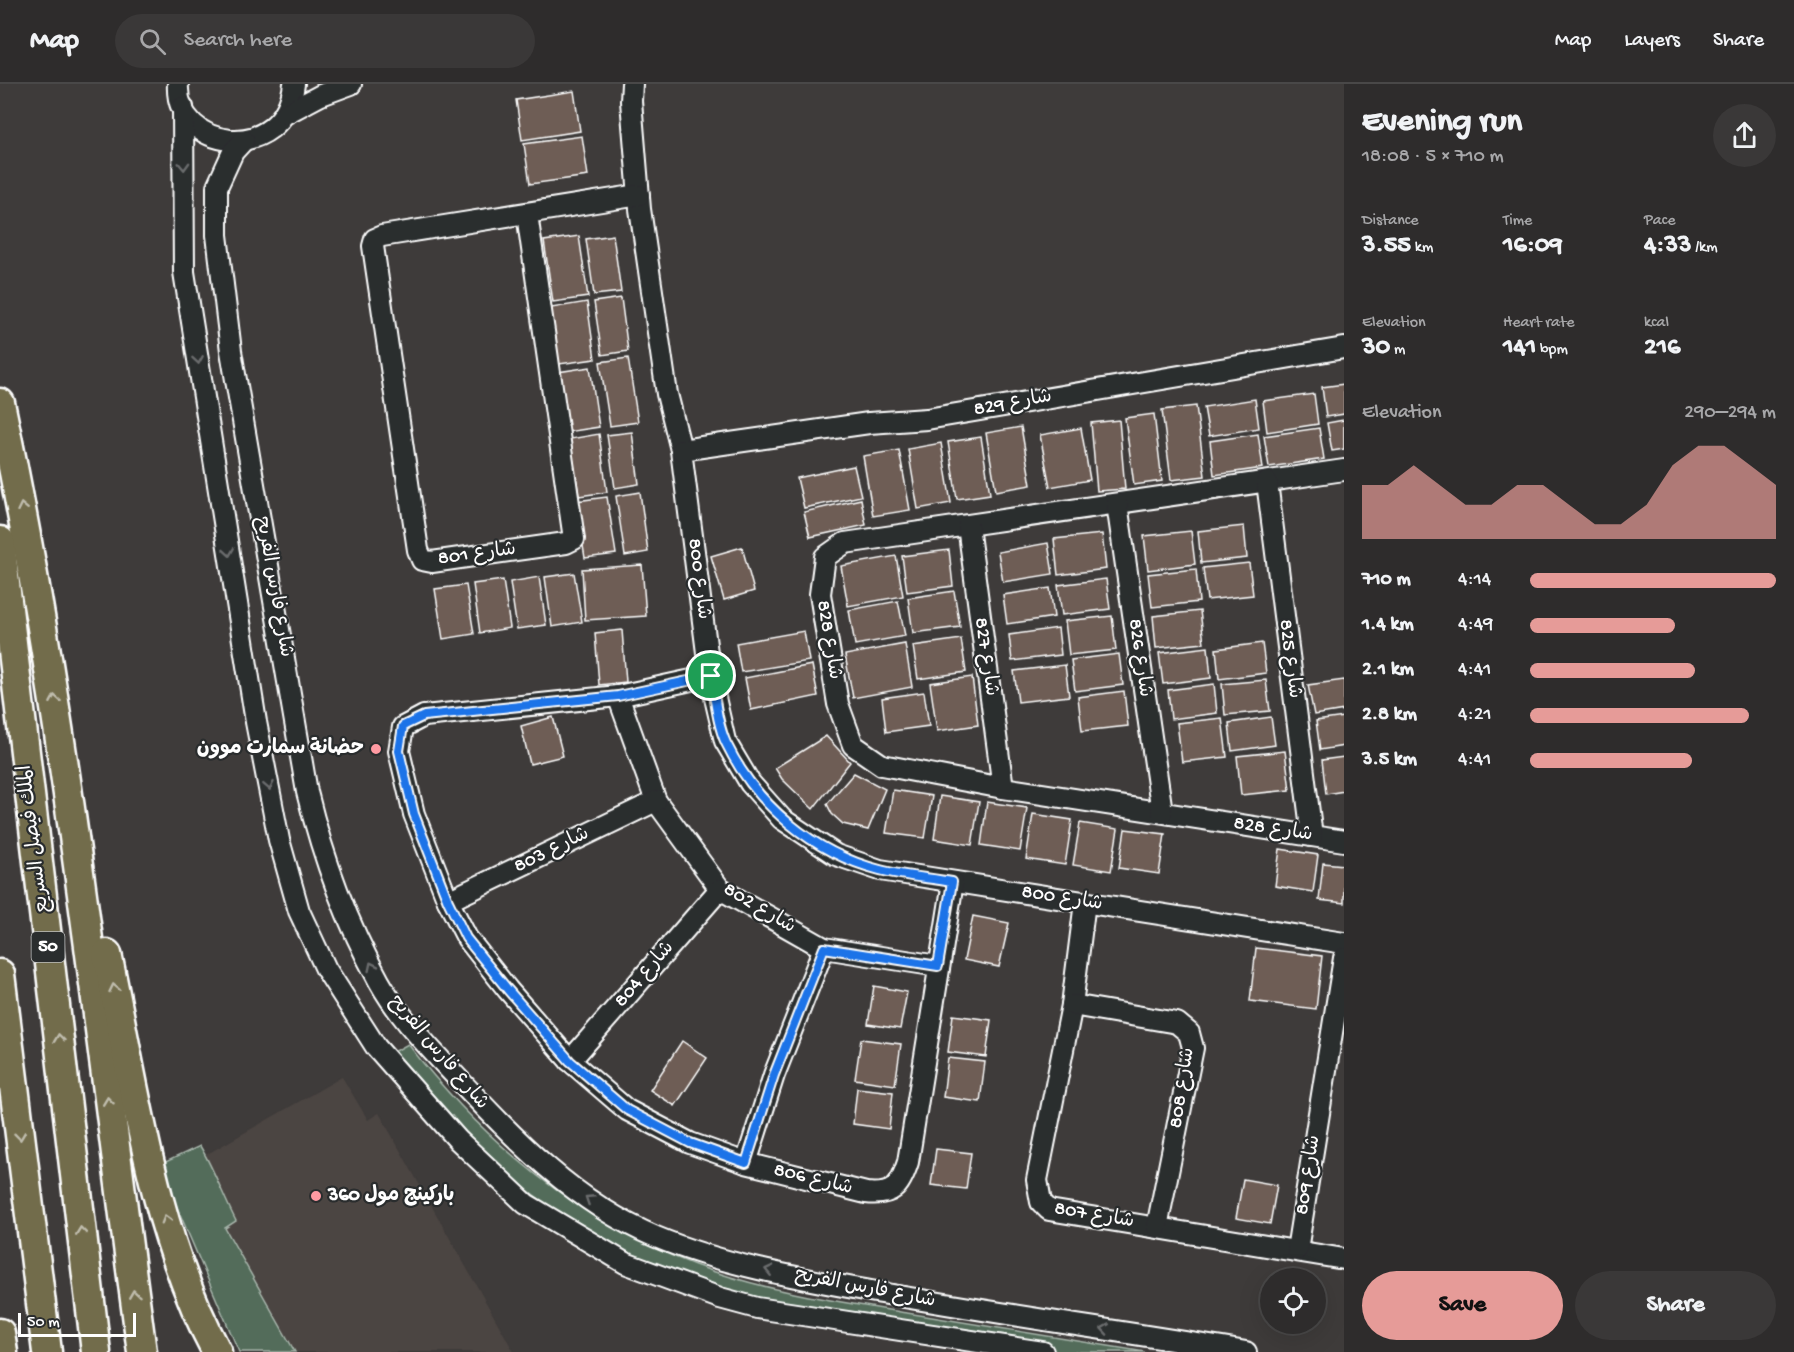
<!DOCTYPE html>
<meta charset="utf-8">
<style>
:root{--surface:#2e2c2c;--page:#3a3838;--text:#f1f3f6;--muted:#a7a7a9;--line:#494848;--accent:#e69b98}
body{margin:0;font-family:"Gochi Hand","Playpen Sans Arabic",sans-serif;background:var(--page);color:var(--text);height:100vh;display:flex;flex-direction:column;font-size:22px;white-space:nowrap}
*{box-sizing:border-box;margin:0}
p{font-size:20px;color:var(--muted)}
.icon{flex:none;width:33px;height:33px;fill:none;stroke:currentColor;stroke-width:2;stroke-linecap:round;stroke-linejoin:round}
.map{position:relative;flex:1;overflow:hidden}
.details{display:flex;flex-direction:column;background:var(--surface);width:450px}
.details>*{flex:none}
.fabs{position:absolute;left:1260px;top:1184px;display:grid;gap:12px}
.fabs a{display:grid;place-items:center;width:66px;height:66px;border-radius:50%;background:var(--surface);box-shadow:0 6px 24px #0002,0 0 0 2px var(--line);font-size:30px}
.scale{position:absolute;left:18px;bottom:15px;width:118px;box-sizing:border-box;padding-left:6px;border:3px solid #fff;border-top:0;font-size:16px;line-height:21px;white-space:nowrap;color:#fff;-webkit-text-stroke:4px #2a2d2e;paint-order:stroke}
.pin{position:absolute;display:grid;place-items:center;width:51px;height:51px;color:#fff;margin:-26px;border:3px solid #fff;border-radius:50%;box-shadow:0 2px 6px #0007}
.round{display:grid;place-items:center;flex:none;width:63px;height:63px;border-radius:32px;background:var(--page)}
.summary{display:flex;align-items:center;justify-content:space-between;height:102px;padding:0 18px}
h1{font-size:33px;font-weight:700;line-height:45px}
.figures{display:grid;grid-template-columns:repeat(3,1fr);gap:9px;height:102px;padding:6px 18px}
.figures div{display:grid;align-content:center}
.figures b{font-size:26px;font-weight:700}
.figures small{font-size:16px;font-weight:400}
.figures p{font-size:16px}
.chart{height:168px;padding:12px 18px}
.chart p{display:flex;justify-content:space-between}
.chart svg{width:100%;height:108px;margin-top:6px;fill:var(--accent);opacity:.7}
.button{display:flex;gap:12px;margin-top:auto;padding:12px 18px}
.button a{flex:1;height:69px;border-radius:36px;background:var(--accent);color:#111;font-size:24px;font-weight:700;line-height:69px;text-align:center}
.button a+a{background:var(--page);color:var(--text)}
ul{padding:0 18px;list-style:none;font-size:20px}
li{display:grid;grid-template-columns:96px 72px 1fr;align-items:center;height:45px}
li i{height:15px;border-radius:8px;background:var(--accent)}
header{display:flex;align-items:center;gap:36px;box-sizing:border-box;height:84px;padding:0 30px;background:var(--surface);border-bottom:2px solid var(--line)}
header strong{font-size:28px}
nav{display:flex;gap:33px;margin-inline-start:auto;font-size:21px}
.search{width:420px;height:54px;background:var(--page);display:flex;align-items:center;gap:15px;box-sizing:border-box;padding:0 21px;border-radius:33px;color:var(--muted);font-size:22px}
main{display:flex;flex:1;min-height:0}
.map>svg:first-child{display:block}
.built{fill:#4c4542}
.green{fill:#526c5a;stroke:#a8b6ac;stroke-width:1.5}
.building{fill:#6e5d55;stroke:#fff;stroke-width:1.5}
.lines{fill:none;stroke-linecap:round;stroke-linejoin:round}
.minor-casing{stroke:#fff;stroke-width:24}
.highway-casing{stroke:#fff;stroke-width:33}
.minor{stroke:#2a2d2e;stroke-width:20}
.highway{stroke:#726c4b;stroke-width:28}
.oneway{stroke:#6a6c6d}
.oneway2{stroke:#c0bdae}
.route-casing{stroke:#fff;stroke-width:12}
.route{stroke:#1a73e8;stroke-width:8}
.poi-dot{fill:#ff9aa2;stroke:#2a2d2e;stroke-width:2}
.labels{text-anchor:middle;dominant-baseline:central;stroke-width:4.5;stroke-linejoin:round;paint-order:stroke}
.shield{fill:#2a2d2e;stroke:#bfc0c0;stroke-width:1.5}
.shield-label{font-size:18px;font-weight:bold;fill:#fff}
.street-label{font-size:20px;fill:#fff;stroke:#2a2d2e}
.poi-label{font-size:20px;font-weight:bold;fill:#fff;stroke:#2a2d2e;text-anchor:end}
</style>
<header>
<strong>Map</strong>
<div class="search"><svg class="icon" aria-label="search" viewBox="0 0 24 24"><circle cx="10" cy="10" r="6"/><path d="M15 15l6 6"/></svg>Search here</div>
<nav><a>Map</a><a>Layers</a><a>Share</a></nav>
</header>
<main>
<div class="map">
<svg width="1344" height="1268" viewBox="0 0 1344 1268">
<rect width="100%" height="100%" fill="#3e3b3a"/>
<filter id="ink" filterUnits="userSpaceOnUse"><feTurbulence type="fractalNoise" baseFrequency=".0167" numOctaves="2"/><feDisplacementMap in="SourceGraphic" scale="12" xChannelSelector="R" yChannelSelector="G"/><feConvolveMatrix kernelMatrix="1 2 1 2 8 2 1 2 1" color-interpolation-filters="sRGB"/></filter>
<g filter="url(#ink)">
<!-- built -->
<path class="built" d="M 342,993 L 368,1036 L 379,1029 L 514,1268 L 291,1268 L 190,1080 Z"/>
<!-- green -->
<g class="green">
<path d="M 408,960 C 483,1057 579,1138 695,1181 C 764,1207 835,1217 907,1229 C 986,1242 1065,1255 1145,1268 L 1037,1268 L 768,1222 L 642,1177 L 556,1127 L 515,1097 L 479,1067 L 392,969 Z"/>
<path d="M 200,1062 C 215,1087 223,1112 236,1137 L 225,1144 L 295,1268 L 239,1268 L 159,1081 Z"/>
</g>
<!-- building -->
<g class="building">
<path d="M 574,7 L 580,47 L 522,56 L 516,16 Z"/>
<path d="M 582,52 L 588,92 L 530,100 L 524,60 Z"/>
<path d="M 613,151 L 621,208 L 594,211 L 586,155 Z"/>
<path d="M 579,152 L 588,213 L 553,218 L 544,157 Z"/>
<path d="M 621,214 L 628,267 L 602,271 L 594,218 Z"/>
<path d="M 587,218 L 595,275 L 559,280 L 551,224 Z"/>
<path d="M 628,274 L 638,338 L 610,342 L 600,278 Z"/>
<path d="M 590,283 L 599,343 L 567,348 L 558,288 Z"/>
<path d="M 1344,300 L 1344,330 L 1326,333 L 1322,303 Z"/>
<path d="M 1314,310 L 1318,340 L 1267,348 L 1263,317 Z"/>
<path d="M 1255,315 L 1259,344 L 1209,352 L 1204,323 Z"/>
<path d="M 1196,322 L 1205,392 L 1171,396 L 1162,326 Z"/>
<path d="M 1154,330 L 1162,397 L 1134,401 L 1125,334 Z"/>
<path d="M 1119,336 L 1125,405 L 1097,407 L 1091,339 Z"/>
<path d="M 1344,336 L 1344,365 L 1332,367 L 1327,339 Z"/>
<path d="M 1021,343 L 1031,401 L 996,407 L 986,349 Z"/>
<path d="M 1081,344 L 1090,396 L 1050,403 L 1040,351 Z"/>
<path d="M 1319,344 L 1324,375 L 1269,383 L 1264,352 Z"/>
<path d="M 632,348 L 639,400 L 615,404 L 607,351 Z"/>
<path d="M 599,350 L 607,408 L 579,412 L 570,355 Z"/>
<path d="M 1258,350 L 1263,384 L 1214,391 L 1210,357 Z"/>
<path d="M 981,353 L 990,410 L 957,415 L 948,358 Z"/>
<path d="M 941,359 L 951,419 L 918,425 L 908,365 Z"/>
<path d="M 899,366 L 910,426 L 873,432 L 863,372 Z"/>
<path d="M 854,382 L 861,412 L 804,424 L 797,394 Z"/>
<path d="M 640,408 L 648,468 L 625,472 L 616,412 Z"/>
<path d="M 607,413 L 616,470 L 585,474 L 576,417 Z"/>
<path d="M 861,415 L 866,441 L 810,453 L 804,428 Z"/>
<path d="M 1244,442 L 1247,474 L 1201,479 L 1198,447 Z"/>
<path d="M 1191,447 L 1195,480 L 1148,486 L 1144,452 Z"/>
<path d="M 1102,450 L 1106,485 L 1058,491 L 1054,455 Z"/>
<path d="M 1048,459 L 1053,490 L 1003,498 L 998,468 Z"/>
<path d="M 742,463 L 754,507 L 724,516 L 711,472 Z"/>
<path d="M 949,466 L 953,502 L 907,508 L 902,472 Z"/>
<path d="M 896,472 L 903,512 L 848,522 L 841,482 Z"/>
<path d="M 1249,479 L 1253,511 L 1207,516 L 1203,484 Z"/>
<path d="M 642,481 L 646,532 L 585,536 L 582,485 Z"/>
<path d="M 1196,485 L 1199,518 L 1152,523 L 1148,490 Z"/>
<path d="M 574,489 L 582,538 L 552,543 L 545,493 Z"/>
<path d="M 539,493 L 546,541 L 517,545 L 510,498 Z"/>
<path d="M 1106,495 L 1110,525 L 1062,531 L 1058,501 Z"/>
<path d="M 503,496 L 510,544 L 480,549 L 473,500 Z"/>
<path d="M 466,501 L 474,550 L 443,555 L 435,505 Z"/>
<path d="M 1050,504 L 1054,533 L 1007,540 L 1003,511 Z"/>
<path d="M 954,507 L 960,543 L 913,549 L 908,514 Z"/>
<path d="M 898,517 L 905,552 L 855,561 L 849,526 Z"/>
<path d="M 1200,527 L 1204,559 L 1156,564 L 1153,532 Z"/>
<path d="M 1112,532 L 1116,566 L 1069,571 L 1065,537 Z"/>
<path d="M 1058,544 L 1061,571 L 1012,577 L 1009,551 Z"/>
<path d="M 622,546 L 626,598 L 599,601 L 595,549 Z"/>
<path d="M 804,547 L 809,577 L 741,588 L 736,559 Z"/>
<path d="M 961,555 L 966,588 L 918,595 L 913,562 Z"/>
<path d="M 1262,559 L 1266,589 L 1219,595 L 1216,565 Z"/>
<path d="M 905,560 L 912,603 L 853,614 L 845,571 Z"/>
<path d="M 1208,563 L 1211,594 L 1163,600 L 1159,569 Z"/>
<path d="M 1119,570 L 1123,601 L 1075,607 L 1071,576 Z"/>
<path d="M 812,581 L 818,612 L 751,626 L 745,594 Z"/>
<path d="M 1065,581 L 1069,612 L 1018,618 L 1014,587 Z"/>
<path d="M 972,593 L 978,641 L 937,647 L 930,599 Z"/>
<path d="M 1266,596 L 1270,627 L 1225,631 L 1222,600 Z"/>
<path d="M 1344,596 L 1344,626 L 1314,631 L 1308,601 Z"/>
<path d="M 1214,600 L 1217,629 L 1171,635 L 1168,606 Z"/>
<path d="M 1124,607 L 1128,642 L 1082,647 L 1078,613 Z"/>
<path d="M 924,608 L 929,642 L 886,648 L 882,614 Z"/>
<path d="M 553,633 L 563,672 L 530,680 L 521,642 Z"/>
<path d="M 1271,633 L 1275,661 L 1232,667 L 1229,639 Z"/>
<path d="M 1344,633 L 1344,662 L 1320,666 L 1316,637 Z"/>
<path d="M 1222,634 L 1227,673 L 1182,678 L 1177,639 Z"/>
<path d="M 826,652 L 850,678 L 813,725 L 782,695 L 775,684 Z"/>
<path d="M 1285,667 L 1290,706 L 1241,711 L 1237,672 Z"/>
<path d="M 1344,673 L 1344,707 L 1326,710 L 1322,676 Z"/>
<path d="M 854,689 L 885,705 L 868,746 L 843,740 L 832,730 L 827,720 Z"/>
<path d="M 893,706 L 932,712 L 925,754 L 886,749 Z"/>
<path d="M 940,712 L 979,718 L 972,761 L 934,755 Z"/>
<path d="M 987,718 L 1027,724 L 1020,767 L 981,761 Z"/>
<path d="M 1033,730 L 1072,736 L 1065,781 L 1026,775 Z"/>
<path d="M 1080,739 L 1118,745 L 1111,787 L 1073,781 Z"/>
<path d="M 1125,745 L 1165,750 L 1159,790 L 1119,784 Z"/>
<path d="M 1280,765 L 1318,771 L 1313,808 L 1275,802 Z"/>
<path d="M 1323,779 L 1344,781 L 1344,819 L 1319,816 Z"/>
<path d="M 973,832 L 1009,839 L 999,883 L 964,876 Z"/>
<path d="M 1256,864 L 1322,872 L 1316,925 L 1250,917 Z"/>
<path d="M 874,902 L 907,908 L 900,945 L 868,940 Z"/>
<path d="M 953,931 L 991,936 L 986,973 L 948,968 Z"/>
<path d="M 861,955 L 901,960 L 895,1001 L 855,995 Z"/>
<path d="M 682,957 L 707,974 L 675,1022 L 650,1006 Z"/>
<path d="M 948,974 L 985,978 L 980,1018 L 943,1013 Z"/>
<path d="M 857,1004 L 893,1008 L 889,1045 L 853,1040 Z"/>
<path d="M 936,1065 L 971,1069 L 966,1105 L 931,1101 Z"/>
<path d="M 1243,1095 L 1277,1101 L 1270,1140 L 1236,1134 Z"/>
</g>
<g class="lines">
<!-- minor casing -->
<g class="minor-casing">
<g id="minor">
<path d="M 178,0 C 174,67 284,82 294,0"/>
<path d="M 632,0 L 631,17 L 640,125 L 667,310 L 681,366 L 710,592 L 725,657 L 750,699 L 782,735 L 836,771 L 880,786 L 1344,859"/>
<path d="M 183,23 L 184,188 L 256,638 L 279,756 L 299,827 L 326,885 L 376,963 L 458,1056 L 526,1120 L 625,1179 L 720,1214 L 757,1224 L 1043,1268"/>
<path d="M 285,30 L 321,11 L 351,0"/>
<path d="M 244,56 L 233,68 L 217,103 L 217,151 L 231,267 L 307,708 C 323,774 346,837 379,897 C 397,930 423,957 449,985 C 510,1050 572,1118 656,1153 C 728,1183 810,1196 887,1210 C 1006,1231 1126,1248 1246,1268"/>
<path d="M 527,130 L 574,455 L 566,459 L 432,478 L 422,476 L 418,466 L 373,162 L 375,155 L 382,152 L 639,111"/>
<path d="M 681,366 L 869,339 L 927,335 L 1344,264"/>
<path d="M 1344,386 L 845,459 L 825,473 L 820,510 L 838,620 L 853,661 L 882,681 L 1003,704 L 1344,757"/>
<path d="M 1267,398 L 1312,752"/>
<path d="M 1117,420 L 1162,728"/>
<path d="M 968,442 L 1003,704"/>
<path d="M 710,592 L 618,612 L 424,632 L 403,643 L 399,667 L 414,730 L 448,817 L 467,854 L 508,906 L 570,977 L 627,1026 L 690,1059 L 746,1079 L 866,1109 C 893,1112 900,1103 908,1078 L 953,798"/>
<path d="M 618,612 L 656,717 L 720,805 L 824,864 L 938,882"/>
<path d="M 448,817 L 656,717"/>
<path d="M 1085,818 L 1072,921 L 1037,1096 L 1041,1118 L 1049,1126 L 1344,1175"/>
<path d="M 1072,921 L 1177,939 L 1189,949 L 1193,964 L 1157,1143"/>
<path d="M 570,977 L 720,805"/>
<path d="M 746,1079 L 774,991 L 824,864"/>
<path d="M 1297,1166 L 1344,874"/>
</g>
</g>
<!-- highway casing -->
<g class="highway-casing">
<g id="highway">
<path d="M 0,319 C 66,633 99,951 142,1268"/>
<path d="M 0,457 L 96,1268"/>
<path d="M 107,870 C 135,1002 152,1147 217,1268"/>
<path d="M 0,890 L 47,1268"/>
<path d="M 0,1249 L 3,1268"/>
</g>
</g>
<!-- minor -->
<use href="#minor" class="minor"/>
<!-- highway -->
<use href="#highway" class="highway"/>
</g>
<!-- one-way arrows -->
<defs><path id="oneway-chevron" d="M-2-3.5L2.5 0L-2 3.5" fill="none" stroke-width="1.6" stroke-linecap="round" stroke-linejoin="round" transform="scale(1.5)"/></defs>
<g class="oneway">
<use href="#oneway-chevron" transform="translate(184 82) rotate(88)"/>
<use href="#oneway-chevron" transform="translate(198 276) rotate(81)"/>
<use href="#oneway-chevron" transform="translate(229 468) rotate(81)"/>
<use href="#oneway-chevron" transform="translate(269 702) rotate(79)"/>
<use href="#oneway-chevron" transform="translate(372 882) rotate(-116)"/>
<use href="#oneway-chevron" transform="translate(589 1115) rotate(-147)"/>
<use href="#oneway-chevron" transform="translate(769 1186) rotate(-167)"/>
<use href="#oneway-chevron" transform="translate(1105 1245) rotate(-171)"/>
</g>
<g class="oneway2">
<use href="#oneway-chevron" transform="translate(22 423) rotate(-102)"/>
<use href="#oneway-chevron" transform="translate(55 615) rotate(-100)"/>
<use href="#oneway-chevron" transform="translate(114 904) rotate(-102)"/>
<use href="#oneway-chevron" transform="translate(59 954) rotate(-97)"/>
<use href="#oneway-chevron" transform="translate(108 1017) rotate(-97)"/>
<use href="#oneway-chevron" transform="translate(20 1052) rotate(83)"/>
<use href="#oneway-chevron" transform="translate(166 1135) rotate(-106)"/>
<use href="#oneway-chevron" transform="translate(81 1147) rotate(-97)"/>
<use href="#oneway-chevron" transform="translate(134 1210) rotate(-98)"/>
</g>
</g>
<g class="lines" filter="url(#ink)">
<!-- route casing -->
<g class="route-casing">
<path id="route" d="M 711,592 C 715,613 717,640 726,659 C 756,721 813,769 880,786 C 904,792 929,794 952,798 L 938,882 L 824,864 L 774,991 L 746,1079 L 690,1059 L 627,1026 L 570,977 L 508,906 L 466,854 L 448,817 L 414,730 L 399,667 L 403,642 L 424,632 L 618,612 Z"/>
</g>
<!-- route -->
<use href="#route" class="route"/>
</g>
<!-- markers -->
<g class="poi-dot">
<circle cx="376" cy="665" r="6"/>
<circle cx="316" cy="1112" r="6"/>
</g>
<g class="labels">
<!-- shield labels -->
<rect class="shield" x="31.5" y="848" width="33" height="30" rx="4.5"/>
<g class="shield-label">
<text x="48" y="863">50</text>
</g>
<!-- street labels -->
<g class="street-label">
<text transform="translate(1013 320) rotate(-10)">شارع 829</text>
<text transform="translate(477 471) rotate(-7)">شارع 801</text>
<text transform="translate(698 495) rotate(83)">شارع 800</text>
<text transform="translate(273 503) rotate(80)">شارع فارس الفريح</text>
<text transform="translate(828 556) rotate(81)">شارع 828</text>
<text transform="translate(985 573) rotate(82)">شارع 827</text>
<text transform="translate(1139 574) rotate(82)">شارع 826</text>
<text transform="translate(1289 575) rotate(83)">شارع 825</text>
<text transform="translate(1273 746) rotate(9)">شارع 828</text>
<text transform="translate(35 755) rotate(-97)">الملك فيصل السريع</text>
<text transform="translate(552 767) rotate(-26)">شارع 803</text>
<text transform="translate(1062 815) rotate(9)">شارع 800</text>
<text transform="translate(759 825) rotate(31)">شارع 802</text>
<text transform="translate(645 891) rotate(-49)">شارع 804</text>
<text transform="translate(438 969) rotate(50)">شارع فارس الفريح</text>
<text transform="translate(1183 1004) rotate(-81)">شارع 808</text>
<text transform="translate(1309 1091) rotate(-81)">شارع 809</text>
<text transform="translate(813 1096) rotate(14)">شارع 806</text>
<text transform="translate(1094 1132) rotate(10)">شارع 807</text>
<text transform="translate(865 1205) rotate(11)">شارع فارس الفريح</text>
</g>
<!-- poi labels -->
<g class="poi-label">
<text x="364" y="665">حضانة سمارت موون</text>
<text x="328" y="1112" text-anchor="start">باركينج مول 360</text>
</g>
</g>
</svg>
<div class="fabs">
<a><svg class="icon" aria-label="locate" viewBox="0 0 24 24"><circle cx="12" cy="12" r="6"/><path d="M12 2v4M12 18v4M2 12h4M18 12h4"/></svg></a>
</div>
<div class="scale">50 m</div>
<div class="pin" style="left:711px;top:592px;background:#1e9e55"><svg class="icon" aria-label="arrive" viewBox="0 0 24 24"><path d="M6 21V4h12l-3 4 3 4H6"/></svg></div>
</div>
<section class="details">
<div class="summary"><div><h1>Evening run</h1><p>18:08 · 5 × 710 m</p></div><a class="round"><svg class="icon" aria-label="share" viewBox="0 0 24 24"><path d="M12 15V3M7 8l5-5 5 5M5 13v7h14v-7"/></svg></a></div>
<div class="figures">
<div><p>Distance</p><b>3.55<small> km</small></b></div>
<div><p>Time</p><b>16:09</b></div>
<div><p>Pace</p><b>4:33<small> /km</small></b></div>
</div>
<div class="figures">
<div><p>Elevation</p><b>30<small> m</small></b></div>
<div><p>Heart rate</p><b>141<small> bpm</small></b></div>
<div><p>kcal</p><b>216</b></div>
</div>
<div class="chart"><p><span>Elevation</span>290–294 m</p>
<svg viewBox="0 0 160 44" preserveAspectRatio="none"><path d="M0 44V22L10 22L20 14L30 22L40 30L50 30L60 22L70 22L80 30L90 38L100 38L110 30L120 14L130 6L140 6L150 14L160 22V44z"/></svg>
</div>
<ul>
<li><b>710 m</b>4:14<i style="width:100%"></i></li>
<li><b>1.4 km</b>4:49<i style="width:59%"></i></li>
<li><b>2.1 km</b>4:41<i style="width:67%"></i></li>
<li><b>2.8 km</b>4:21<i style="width:89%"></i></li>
<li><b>3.5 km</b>4:41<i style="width:66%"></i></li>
</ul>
<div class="button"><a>Save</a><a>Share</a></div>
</section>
</main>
